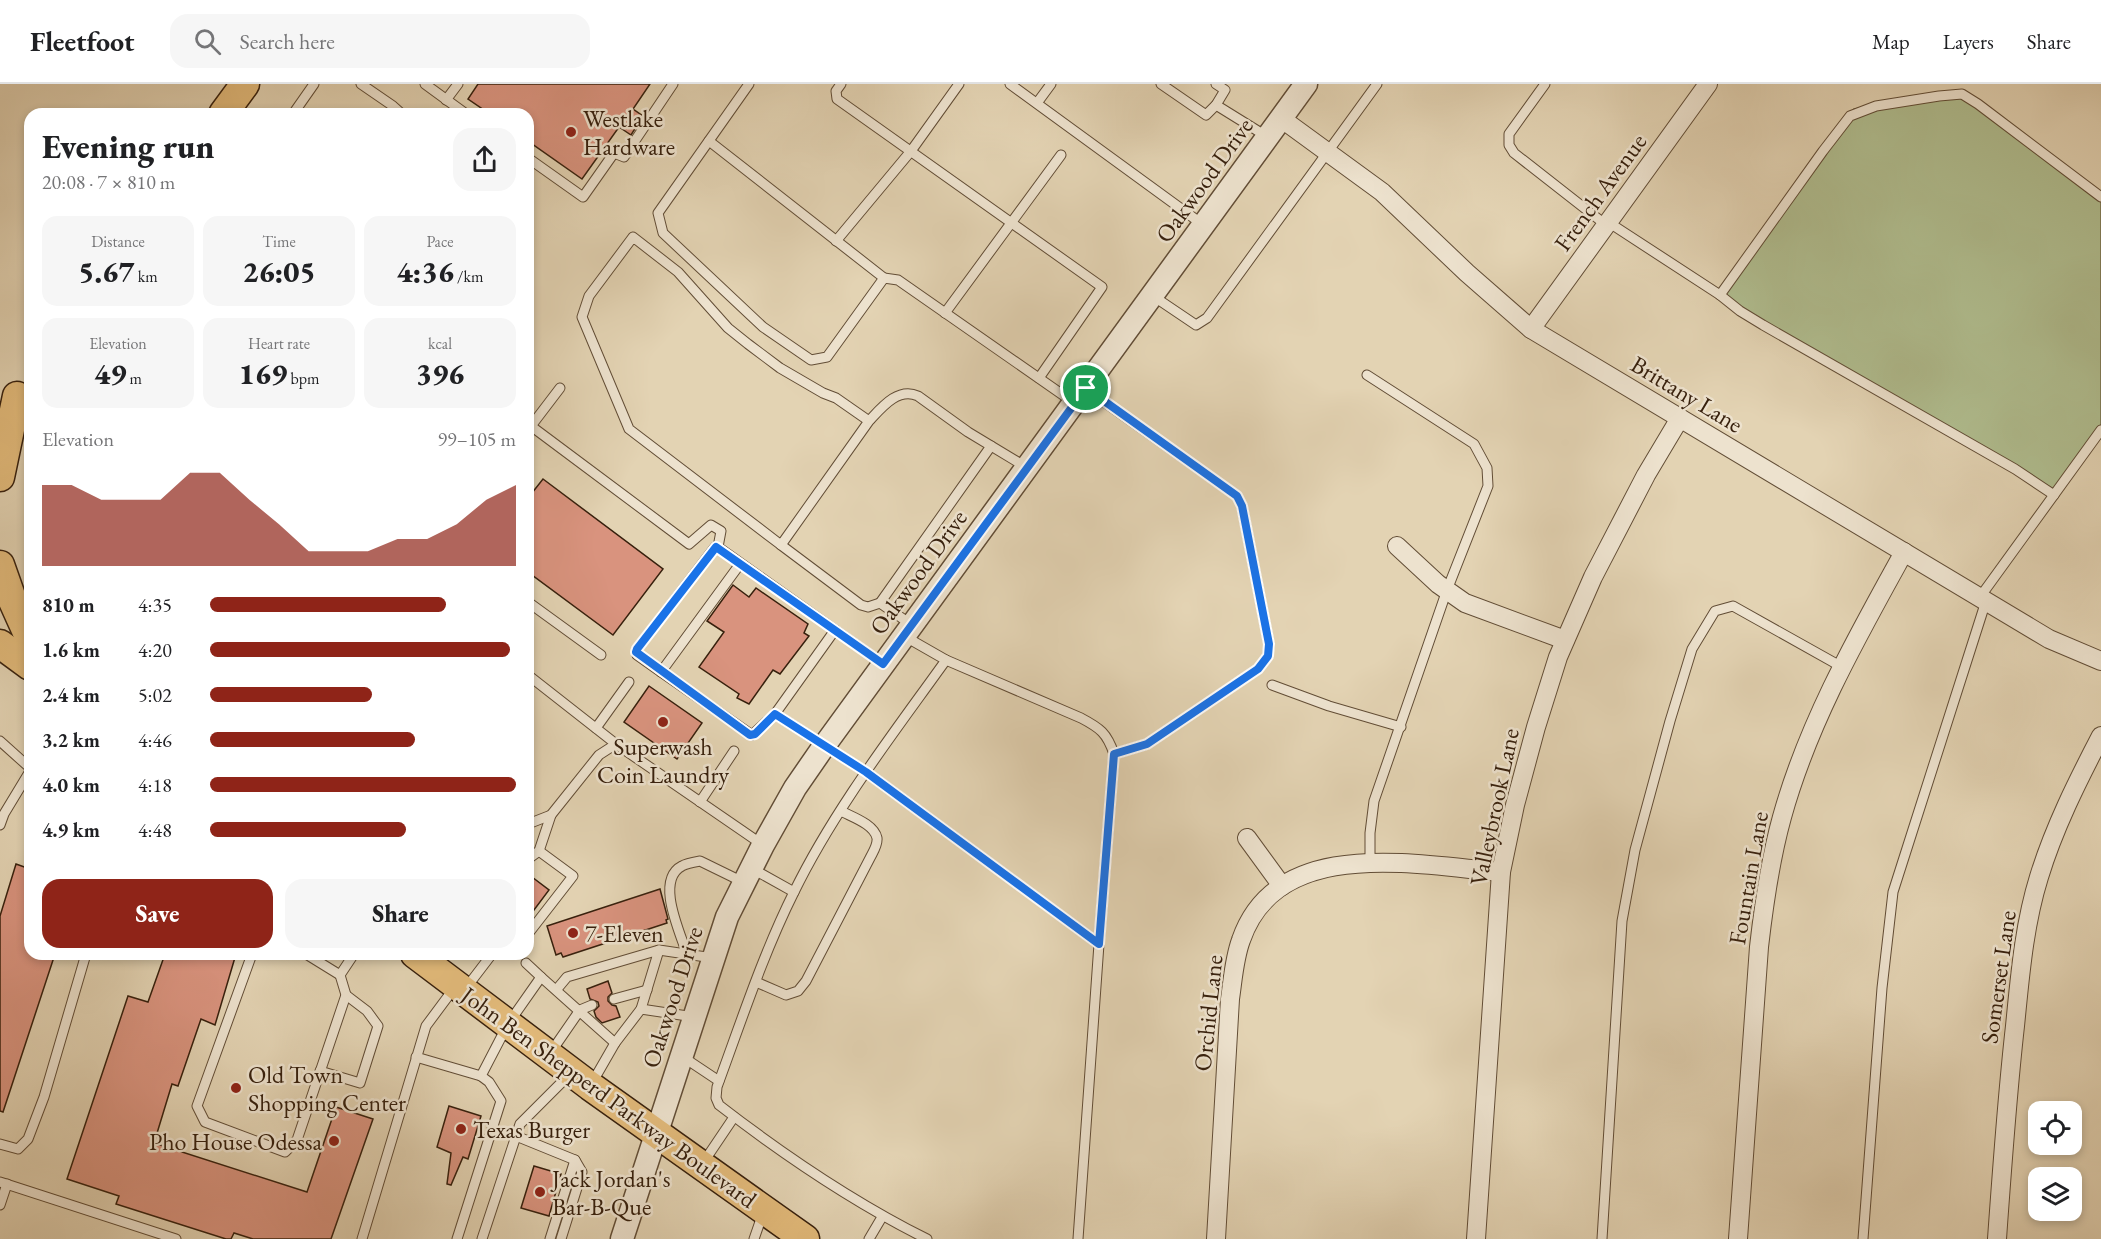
<!DOCTYPE html>
<meta charset="utf-8">
<style>
:root{--surface:#fff;--page:#f6f6f6;--text:#202124;--muted:#757577;--line:#e0e0e0;--accent:#8f2418}
body{margin:0;font-family:"EB Garamond",serif;background:var(--page);color:var(--text);height:100vh;display:flex;flex-direction:column;font-size:22px;white-space:nowrap}
*{box-sizing:border-box;margin:0}
p{font-size:20px;color:var(--muted)}
.icon{flex:none;width:33px;height:33px;fill:none;stroke:currentColor;stroke-width:2;stroke-linecap:round;stroke-linejoin:round}
.map{position:relative;flex:1;overflow:hidden}
.sheet{position:absolute;left:24px;top:24px;width:510px;height:852px;display:flex;flex-direction:column;background:var(--surface);border-radius:18px;box-shadow:0 3px 9px #0003}
.sheet>*{flex:none}
.fabs{position:absolute;left:2028px;top:1017px;display:grid;gap:12px}
.fabs a{display:grid;place-items:center;width:54px;height:54px;border-radius:12px;background:var(--surface);box-shadow:0 3px 9px #0003;font-size:30px}
.pin{position:absolute;display:grid;place-items:center;width:51px;height:51px;color:#fff;margin:-26px;border:3px solid #fff;border-radius:50%;box-shadow:0 2px 6px #0007}
.round{display:grid;place-items:center;flex:none;width:63px;height:63px;border-radius:18px;background:var(--page)}
.headline{display:flex;align-items:center;justify-content:space-between;height:102px;padding:0 18px}
h1{font-size:33px;font-weight:800;line-height:45px}
.figures{display:grid;grid-template-columns:repeat(3,1fr);gap:9px;height:102px;padding:6px 18px}
.figures div{display:grid;align-content:center;border-radius:15px;background:var(--page);text-align:center}
.figures b{font-size:30px;font-weight:800}
.figures small{font-size:16px;font-weight:400}
.figures p{font-size:16px}
.chart{height:168px;padding:12px 18px}
.chart p{display:flex;justify-content:space-between}
.chart svg{width:100%;height:108px;margin-top:6px;fill:var(--accent);opacity:.7}
.action{display:flex;gap:12px;margin-top:auto;padding:12px 18px}
.action a{flex:1;height:69px;border-radius:18px;background:var(--accent);color:#fff;font-size:24px;font-weight:800;line-height:69px;text-align:center}
.action a+a{background:var(--page);color:var(--text)}
ul{padding:0 18px;list-style:none;font-size:20px}
li{display:grid;grid-template-columns:96px 72px 1fr;align-items:center;height:45px}
li i{height:15px;border-radius:8px;background:var(--accent)}
header{display:flex;align-items:center;gap:36px;box-sizing:border-box;height:84px;padding:0 30px;background:var(--surface);border-bottom:2px solid var(--line)}
header strong{font-size:28px}
nav{display:flex;gap:33px;margin-inline-start:auto;font-size:21px}
.search{width:420px;height:54px;background:var(--page);display:flex;align-items:center;gap:15px;box-sizing:border-box;padding:0 21px;border-radius:18px;color:var(--muted);font-size:22px}
.map>svg:first-child{display:block}
.green{fill:#b0bd8f;stroke:#746e4e;stroke-width:1.5}
.building{fill:#d9937e;stroke:#37200d;stroke-width:1.5}
.lines{fill:none;stroke-linecap:round;stroke-linejoin:round}
.service-casing{stroke:#624d36;stroke-width:11}
.minor-casing{stroke:#624d36;stroke-width:20}
.tertiary-casing{stroke:#624d36;stroke-width:25}
.primary-casing{stroke:#37200d;stroke-width:31}
.service{stroke:#ede2ce;stroke-width:9}
.minor{stroke:#ede2ce;stroke-width:18}
.tertiary{stroke:#ede2ce;stroke-width:22}
.primary{stroke:#e2ba7a;stroke-width:28}
.route-casing{stroke:#fff;stroke-width:12}
.route{stroke:#1a73e8;stroke-width:8}
.poi-dot{fill:#8f2418;stroke:#ede2ce;stroke-width:2}
.labels{text-anchor:middle;dominant-baseline:central;stroke-width:5;stroke-linejoin:round;paint-order:stroke}
.poi-label{font-size:24px;fill:#37200d;stroke:#ede2ce;text-anchor:start}
.street-label{font-size:24px;fill:#37200d;stroke:#ede2ce}
</style>
<header>
<strong>Fleetfoot</strong>
<div class="search"><svg class="icon" aria-label="search" viewBox="0 0 24 24"><circle cx="10" cy="10" r="6"/><path d="M15 15l6 6"/></svg>Search here</div>
<nav><a>Map</a><a>Layers</a><a>Share</a></nav>
</header>
<div class="map">
<svg width="2101" height="1155" viewBox="0 0 2101 1155">
<rect width="100%" height="100%" fill="#e3d3b3"/>
<filter id="stains"><feTurbulence type="fractalNoise" baseFrequency=".00333" numOctaves="4"/><feColorMatrix values="0 0 0 0 .2 0 0 0 0 .09 0 0 0 0 .02 0 0 0 .5 -.17"/></filter>
<radialGradient id="worn" r=".72"><stop offset=".6" stop-color="#630" stop-opacity="0"/><stop offset="1" stop-color="#630" stop-opacity=".3"/></radialGradient>
<!-- green -->
<path class="green" d="M 1966,8 L 2101,112 L 2101,348 L 2057,407 L 1717,214 L 1854,25 Z"/>
<!-- building -->
<g class="building">
<path d="M 478,0 L 650,0 L 633,25 L 643,32 L 631,51 L 619,43 L 582,95 L 528,57 L 528,30 L 490,30 L 468,15 Z"/>
<path d="M 543,395 L 663,485 L 613,551 L 528,488 L 528,414 Z"/>
<path d="M 733,501 L 749,513 L 756,504 L 808,540 L 804,549 L 809,552 L 780,590 L 773,586 L 749,620 L 737,614 L 739,610 L 699,583 L 724,548 L 707,537 Z"/>
<path d="M 649,602 L 702,639 L 677,675 L 624,638 Z"/>
<path d="M 16,780 L 30,785 L 30,870 L 55,870 L 3,1028 L 0,1027 L 0,832 Z"/>
<path d="M 528,790 L 549,806 L 528,834 Z"/>
<path d="M 660,805 L 668,835 L 666,836 L 667,839 L 563,873 L 561,869 L 556,871 L 547,842 Z"/>
<path d="M 165,870 L 236,870 L 215,941 L 201,935 L 178,1002 L 172,1000 L 154,1059 L 307,1108 L 336,1023 L 373,1035 L 331,1155 L 253,1155 L 234,1149 L 231,1155 L 226,1155 L 116,1120 L 119,1112 L 67,1095 L 128,912 L 148,918 Z"/>
<path d="M 608,897 L 612,909 L 608,913 L 608,917 L 612,921 L 616,922 L 620,933 L 602,939 L 596,933 L 594,927 L 599,922 L 598,918 L 590,915 L 587,905 Z"/>
<path d="M 449,1022 L 481,1032 L 468,1075 L 463,1073 L 451,1101 L 447,1100 L 451,1069 L 437,1063 Z"/>
<path d="M 534,1082 L 561,1090 L 549,1132 L 521,1124 Z"/>
</g>
<g class="lines">
<!-- service casing -->
<g class="service-casing">
<g id="service">
<path d="M 361,0 L 393,22 L 402,30"/>
<path d="M 425,0 L 466,30"/>
<path d="M 749,0 L 658,129 L 663,149 L 763,243 L 811,276 L 827,273 L 884,194 L 898,196 L 1073,318"/>
<path d="M 841,0 L 836,7 L 837,15 L 1102,203 L 1039,294"/>
<path d="M 1010,0 L 1202,140"/>
<path d="M 1161,0 L 1206,31 L 1216,21 L 1225,6 L 1216,0"/>
<path d="M 1545,0 L 1509,50 L 1509,61 L 1514,69 L 1606,141"/>
<path d="M 446,16 L 458,0"/>
<path d="M 1037,19 L 1051,0"/>
<path d="M 1216,21 L 1266,52"/>
<path d="M 293,30 L 314,0"/>
<path d="M 709,57 L 884,194"/>
<path d="M 528,74 L 583,113 L 614,69 L 624,73 L 673,0"/>
<path d="M 1608,138 L 1720,211 L 1823,67 L 1850,32 L 1876,22 L 1939,12 L 1962,10 L 1978,20 L 2101,113"/>
<path d="M 836,157 L 911,67 L 959,0"/>
<path d="M 1720,211 L 1740,227 L 1763,241 L 2015,385 L 2054,411"/>
<path d="M 1153,212 L 1196,241 L 1207,234 L 1377,0"/>
<path d="M 945,229 L 1061,71"/>
<path d="M 1367,291 L 1474,360 L 1487,384 L 1488,402 L 1447,506 L 1374,717 L 1370,749 L 1370,779"/>
<path d="M 1086,305 L 1237,412 L 1242,422 L 1269,560 L 1268,572 L 1258,585 L 1147,660 L 1114,670"/>
<path d="M 869,337 L 836,314 L 823,309 L 780,284 L 748,260 L 728,244 L 678,188 L 633,153 L 589,212 L 582,233 L 629,345 L 781,461 L 869,337 C 882,323 898,303 918,312 L 968,348 L 1026,383"/>
<path d="M 531,342 L 689,460 L 711,441 L 721,447 L 718,463"/>
<path d="M 528,346 L 560,304"/>
<path d="M 781,461 L 861,521 L 868,523 L 880,519 L 912,541"/>
<path d="M 740,480 L 661,588 L 637,571 L 637,565 L 715,463 L 718,463 L 835,546"/>
<path d="M 1980,513 L 2101,346"/>
<path d="M 528,518 L 601,571"/>
<path d="M 880,519 L 991,362"/>
<path d="M 904,552 L 946,576 C 893,650 834,726 794,808 C 763,870 741,938 717,1003 L 716,1014 L 719,1021 C 785,1072 853,1118 927,1155"/>
<path d="M 946,576 L 1081,634 C 1100,644 1107,649 1114,670 L 1099,860"/>
<path d="M 661,588 L 752,651 L 775,630 L 835,546 L 883,580"/>
<path d="M 528,591 L 616,660"/>
<path d="M 1272,601 L 1329,622 L 1401,643"/>
<path d="M 775,630 L 866,688 L 1099,860 L 1078,1155"/>
<path d="M 596,644 L 629,598"/>
<path d="M 0,657 L 30,684"/>
<path d="M 700,718 L 734,667"/>
<path d="M 528,740 L 551,731 L 599,671 L 616,660 L 763,761"/>
<path d="M 0,741 L 4,730 L 30,687"/>
<path d="M 528,775 L 539,767 L 551,731"/>
<path d="M 751,784 L 794,808"/>
<path d="M 528,850 L 573,792 L 539,767"/>
<path d="M 659,866 L 713,874"/>
<path d="M 252,870 L 197,1022 L 205,1038 L 285,1068 L 297,1056 L 346,911 L 340,891"/>
<path d="M 306,870 L 340,891 L 354,870"/>
<path d="M 687,870 C 680,848 655,796 682,782 C 687,779 694,778 700,777 L 743,798"/>
<path d="M 541,893 L 615,959 L 641,925 L 694,933"/>
<path d="M 756,898 L 786,911 L 798,907 L 806,897 L 870,774 C 873,768 878,761 877,754 C 874,740 852,733 841,727"/>
<path d="M 466,904 L 492,870"/>
<path d="M 557,905 L 567,893 L 659,866 L 641,925"/>
<path d="M 614,915 L 647,906"/>
<path d="M 551,968 L 580,926 L 592,921"/>
<path d="M 416,973 L 481,992"/>
<path d="M 683,973 L 719,997"/>
<path d="M 320,987 L 360,999 L 378,942 L 367,927 L 346,911"/>
<path d="M 592,999 L 615,959"/>
<path d="M 516,1052 L 520,1040 L 570,990"/>
<path d="M 0,1060 L 18,1065 L 28,1055 L 44,1013 L 86,870"/>
<path d="M 703,1079 L 734,1033"/>
<path d="M 0,1098 L 176,1155"/>
<path d="M 0,1121 L 7,1100"/>
<path d="M 362,1155 L 426,942 L 455,903"/>
<path d="M 457,1155 L 501,1017 L 489,998 L 481,992 L 508,940 L 541,893 L 526,879"/>
<path d="M 482,1155 L 516,1052 L 575,1076 L 582,1088 L 561,1155"/>
<path d="M 550,1155 L 575,1076"/>
<path d="M 754,1155 L 763,1129"/>
<path d="M 869,1155 L 882,1133"/>
<path d="M 1602,1155 L 1622,837 L 1635,766 L 1670,637 L 1692,565 L 1715,527 L 1733,522 L 1842,583"/>
<path d="M 1863,1155 L 1882,904 L 1893,808 L 1986,517"/>
</g>
</g>
<!-- minor casing -->
<g class="minor-casing">
<g id="minor">
<path d="M 1282,35 L 1382,108 L 1467,189 L 1531,245 L 2049,555 L 2101,577"/>
<path d="M 1531,245 L 1708,0"/>
<path d="M 1397,462 L 1438,500 L 1465,519 L 1565,556"/>
<path d="M 1247,754 L 1282,802"/>
<path d="M 1216,1155 L 1230,915 C 1233,895 1234,875 1241,856 C 1277,751 1416,781 1501,788"/>
<path d="M 1476,1155 L 1501,788 L 1515,721 L 1536,643 L 1558,573 L 1593,493 L 1646,391 L 1680,334"/>
<path d="M 1738,1155 L 1759,863 C 1764,819 1770,776 1782,733 C 1808,639 1857,553 1904,468"/>
<path d="M 1997,1155 C 2002,1084 2007,1013 2015,942 C 2020,892 2024,841 2039,793 C 2054,744 2077,698 2101,652"/>
</g>
</g>
<!-- tertiary casing -->
<g class="tertiary-casing">
<path id="tertiary" d="M 622,1155 L 727,833 L 763,761 L 795,704 L 824,662 L 1306,0"/>
</g>
<!-- primary casing -->
<g class="primary-casing">
<g id="primary">
<path d="M 223,30 L 245,0"/>
<path d="M 0,393 L 17,312"/>
<path d="M 0,481 L 12,515 L 30,555"/>
<path d="M 0,560 L 30,582"/>
<path d="M 415,870 L 590,1002 L 805,1155"/>
</g>
</g>
<!-- service -->
<use href="#service" class="service"/>
<!-- minor -->
<use href="#minor" class="minor"/>
<!-- tertiary -->
<use href="#tertiary" class="tertiary"/>
<!-- primary -->
<use href="#primary" class="primary"/>
</g>
<g class="lines">
<!-- route casing -->
<g class="route-casing">
<path id="route" d="M 1086,304 L 1237,412 L 1242,422 L 1269,560 L 1268,572 L 1258,585 L 1147,660 L 1114,670 L 1099,860 L 866,688 L 775,630 L 755,650 L 750,651 L 636,568 L 637,565 L 716,463 L 883,580 Z"/>
</g>
<!-- route -->
<use href="#route" class="route"/>
</g>
<!-- markers -->
<g class="poi-dot">
<circle cx="571" cy="48" r="6"/>
<circle cx="663" cy="638" r="6"/>
<circle cx="573" cy="849" r="6"/>
<circle cx="236" cy="1004" r="6"/>
<circle cx="461" cy="1045" r="6"/>
<circle cx="334" cy="1057" r="6"/>
<circle cx="540" cy="1108" r="6"/>
</g>
<g class="labels">
<!-- poi labels -->
<g class="poi-label">
<text x="583" y="34">Westlake<tspan x="583" dy="28">Hardware</tspan></text>
<text x="663" y="662" text-anchor="middle">Superwash<tspan x="663" dy="28">Coin Laundry</tspan></text>
<text x="585" y="849">7-Eleven</text>
<text x="248" y="990">Old Town<tspan x="248" dy="28">Shopping Center</tspan></text>
<text x="473" y="1045">Texas Burger</text>
<text x="322" y="1057" text-anchor="end">Pho House Odessa</text>
<text x="552" y="1094">Jack Jordan's<tspan x="552" dy="28">Bar-B-Que</tspan></text>
</g>
<!-- street labels -->
<g class="street-label">
<text transform="translate(1204 96) rotate(-54)">Oakwood Drive</text>
<text transform="translate(1600 108) rotate(-54)">French Avenue</text>
<text transform="translate(1687 310) rotate(31)">Brittany Lane</text>
<text transform="translate(918 488) rotate(-54)">Oakwood Drive</text>
<text transform="translate(1494 723) rotate(-78)">Valleybrook Lane</text>
<text transform="translate(1748 794) rotate(-80)">Fountain Lane</text>
<text transform="translate(1998 893) rotate(-82)">Somerset Lane</text>
<text transform="translate(672 913) rotate(-72)">Oakwood Drive</text>
<text transform="translate(1208 929) rotate(-84)">Orchid Lane</text>
<text transform="translate(609 1013) rotate(36)">John Ben Shepperd Parkway Boulevard</text>
</g>
</g>
<rect width="100%" height="100%" filter="url(#stains)"/>
<rect width="100%" height="100%" fill="url(#worn)"/>
</svg>
<div class="fabs">
<a><svg class="icon" aria-label="locate" viewBox="0 0 24 24"><circle cx="12" cy="12" r="6"/><path d="M12 2v4M12 18v4M2 12h4M18 12h4"/></svg></a>
<a><svg class="icon" aria-label="layers" viewBox="0 0 24 24"><path d="M12 4l9 5-9 5-9-5zM3 14l9 5 9-5"/></svg></a>
</div>
<div class="pin" style="left:1086px;top:304px;background:#1e9e55"><svg class="icon" aria-label="arrive" viewBox="0 0 24 24"><path d="M6 21V4h12l-3 4 3 4H6"/></svg></div>
<section class="sheet">
<div class="headline"><div><h1>Evening run</h1><p>20:08 · 7 × 810 m</p></div><a class="round"><svg class="icon" aria-label="share" viewBox="0 0 24 24"><path d="M12 15V3M7 8l5-5 5 5M5 13v7h14v-7"/></svg></a></div>
<div class="figures">
<div><p>Distance</p><b>5.67<small> km</small></b></div>
<div><p>Time</p><b>26:05</b></div>
<div><p>Pace</p><b>4:36<small> /km</small></b></div>
</div>
<div class="figures">
<div><p>Elevation</p><b>49<small> m</small></b></div>
<div><p>Heart rate</p><b>169<small> bpm</small></b></div>
<div><p>kcal</p><b>396</b></div>
</div>
<div class="chart"><p><span>Elevation</span>99–105 m</p>
<svg viewBox="0 0 160 44" preserveAspectRatio="none"><path d="M0 44V11L10 11L20 17L30 17L40 17L50 6L60 6L70 17L80 27L90 38L100 38L110 38L120 33L130 33L140 27L150 17L160 11V44z"/></svg>
</div>
<ul>
<li><b>810 m</b>4:35<i style="width:77%"></i></li>
<li><b>1.6 km</b>4:20<i style="width:98%"></i></li>
<li><b>2.4 km</b>5:02<i style="width:53%"></i></li>
<li><b>3.2 km</b>4:46<i style="width:67%"></i></li>
<li><b>4.0 km</b>4:18<i style="width:100%"></i></li>
<li><b>4.9 km</b>4:48<i style="width:64%"></i></li>
</ul>
<div class="action"><a>Save</a><a>Share</a></div>
</section>
</div>
